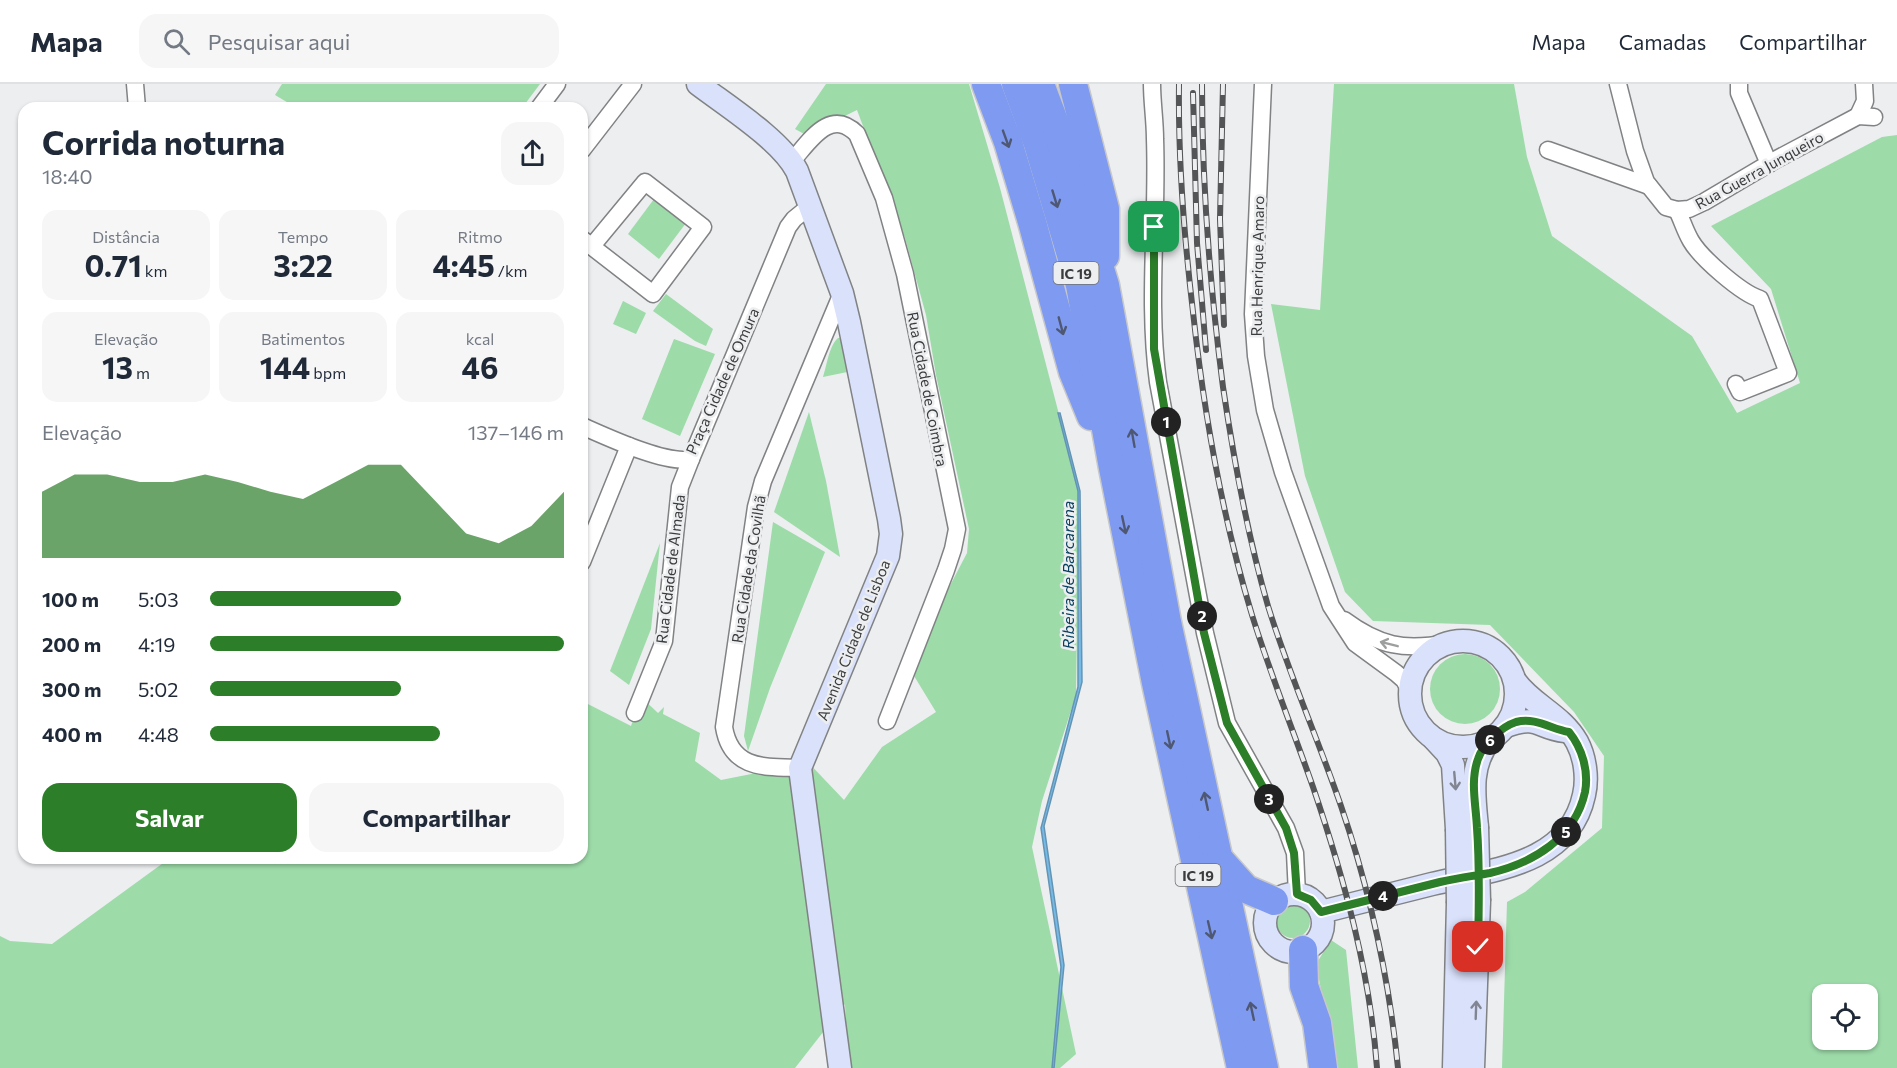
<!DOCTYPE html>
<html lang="pt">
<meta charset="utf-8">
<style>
:root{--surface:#fff;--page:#f6f6f7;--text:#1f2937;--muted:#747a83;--line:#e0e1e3;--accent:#2c7e29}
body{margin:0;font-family:Commissioner,sans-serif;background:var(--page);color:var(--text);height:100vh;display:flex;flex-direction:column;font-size:22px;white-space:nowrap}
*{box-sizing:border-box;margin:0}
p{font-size:20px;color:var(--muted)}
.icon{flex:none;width:33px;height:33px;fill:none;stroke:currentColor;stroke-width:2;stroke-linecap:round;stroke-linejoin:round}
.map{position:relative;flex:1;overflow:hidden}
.sheet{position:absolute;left:18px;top:18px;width:570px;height:762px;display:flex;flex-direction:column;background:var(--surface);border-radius:18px;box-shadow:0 2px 4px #0004}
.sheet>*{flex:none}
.fabs{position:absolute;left:1812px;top:900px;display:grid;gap:12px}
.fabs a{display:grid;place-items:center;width:66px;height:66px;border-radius:12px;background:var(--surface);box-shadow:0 2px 4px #0004;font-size:30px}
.pin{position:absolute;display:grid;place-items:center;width:51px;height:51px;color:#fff;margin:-26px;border-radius:12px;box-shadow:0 3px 9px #0006}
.km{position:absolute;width:30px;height:30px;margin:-15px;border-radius:50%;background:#222;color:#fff;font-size:16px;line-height:30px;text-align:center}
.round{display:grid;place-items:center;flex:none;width:63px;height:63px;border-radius:18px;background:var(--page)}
.overview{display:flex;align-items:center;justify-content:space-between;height:102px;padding:0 24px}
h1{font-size:33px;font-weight:700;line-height:45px}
.figures{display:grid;grid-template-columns:repeat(3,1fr);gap:9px;height:102px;padding:6px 24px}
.figures div{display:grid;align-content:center;border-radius:15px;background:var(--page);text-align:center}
.figures b{font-size:30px;font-weight:700}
.figures small{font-size:16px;font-weight:400}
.figures p{font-size:16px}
.chart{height:168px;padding:12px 24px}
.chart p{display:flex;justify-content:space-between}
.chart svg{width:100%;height:108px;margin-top:6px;fill:var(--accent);opacity:.7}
.primary-button{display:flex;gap:12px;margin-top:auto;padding:12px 24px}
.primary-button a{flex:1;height:69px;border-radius:18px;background:var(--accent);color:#fff;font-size:24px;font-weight:700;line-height:69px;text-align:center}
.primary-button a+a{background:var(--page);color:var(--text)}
ul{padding:0 24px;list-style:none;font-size:20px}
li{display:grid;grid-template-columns:96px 72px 1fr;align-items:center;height:45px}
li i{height:15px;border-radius:8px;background:var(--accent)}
header{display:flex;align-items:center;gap:36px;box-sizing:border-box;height:84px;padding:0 30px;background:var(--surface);border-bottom:2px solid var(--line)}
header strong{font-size:28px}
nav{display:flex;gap:33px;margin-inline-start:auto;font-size:21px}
.search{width:420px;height:54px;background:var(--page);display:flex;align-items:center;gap:15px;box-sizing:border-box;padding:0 21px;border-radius:18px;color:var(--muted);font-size:22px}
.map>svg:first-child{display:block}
.green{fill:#9ddba9;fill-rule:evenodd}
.water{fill:#76bae7;stroke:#6494b4;stroke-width:1.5}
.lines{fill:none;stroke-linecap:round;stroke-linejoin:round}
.street-casing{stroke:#818284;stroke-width:19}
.secondary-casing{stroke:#818284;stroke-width:25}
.highway-casing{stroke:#c8c8c9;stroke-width:31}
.street{stroke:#fff;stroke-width:16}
.secondary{stroke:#d9e1fb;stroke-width:22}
.highway{stroke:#7f9af1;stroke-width:28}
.rail-casing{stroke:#545556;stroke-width:6}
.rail{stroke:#eceef0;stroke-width:4;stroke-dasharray:11;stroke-linecap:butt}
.secondary-bridge-casing{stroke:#818284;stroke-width:25;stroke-linecap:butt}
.secondary-bridge{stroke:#d9e1fb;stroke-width:22}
.oneway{stroke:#4f5873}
.oneway2{stroke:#9d9e9e}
.oneway3{stroke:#828692}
.route-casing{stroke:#fff;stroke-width:12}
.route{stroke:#2c7e29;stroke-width:8}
.labels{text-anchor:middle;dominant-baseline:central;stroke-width:5;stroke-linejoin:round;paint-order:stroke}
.shield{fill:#eceef0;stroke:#707173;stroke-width:1.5}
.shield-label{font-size:14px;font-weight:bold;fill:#3b3c3d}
.street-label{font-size:15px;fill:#3b3c3d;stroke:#eceef0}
.water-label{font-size:16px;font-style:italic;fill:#08405f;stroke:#eceef0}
</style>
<header>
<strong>Mapa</strong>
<div class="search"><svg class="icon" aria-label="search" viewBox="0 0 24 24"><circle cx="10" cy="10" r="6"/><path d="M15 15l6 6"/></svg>Pesquisar aqui</div>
<nav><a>Mapa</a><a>Camadas</a><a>Compartilhar</a></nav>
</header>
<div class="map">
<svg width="1897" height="984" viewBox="0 0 1897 984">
<rect width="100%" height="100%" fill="#eceef0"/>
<!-- green -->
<g class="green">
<path d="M 282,0 L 540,0 L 522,24 L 297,24 L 275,11 Z"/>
<path d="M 826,0 L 969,0 L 1000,104 L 1079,407 L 1076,611 L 1042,717 L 1032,763 L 1076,970 L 1060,984 L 848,984 L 845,920 L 795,984 L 0,984 L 0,852 L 10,857 L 52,860 L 170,774 L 582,774 L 582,617 L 631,642 L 641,613 L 658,629 L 664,623 L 663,630 L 700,649 L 695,677 L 721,696 L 781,684 L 804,674 L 844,716 L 882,663 L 936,628 L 908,582 L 967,469 L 969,445 L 936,291 L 926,231 L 905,154 L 857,26 L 806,51 L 795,45 Z"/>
<path d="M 1334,0 L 1514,0 L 1527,73 L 1552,152 L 1692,252 L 1737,329 L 1800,299 L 1771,205 L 1711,142 L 1882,53 L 1897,51 L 1897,984 L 1502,984 L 1507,818 L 1525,808 L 1602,744 L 1604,672 L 1574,628 L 1490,541 L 1373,537 L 1345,508 L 1305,392 L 1271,220 L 1320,226 ZM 1822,910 L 1868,910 L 1868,956 L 1822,956 Z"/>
<path d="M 657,111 L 689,135 L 659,175 L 628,150 Z"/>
<path d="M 666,210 L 713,245 L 706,262 L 695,257 L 653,227 Z"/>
<path d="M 623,217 L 646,229 L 636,250 L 613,240 Z"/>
<path d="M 838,254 L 842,254 L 852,287 L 823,293 C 827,281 829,262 838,254 Z"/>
<path d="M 674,255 L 715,270 L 680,352 L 642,335 Z"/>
<path d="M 809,328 L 826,397 L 840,473 L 774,428 Z"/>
<path d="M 773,438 L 825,468 L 770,604 L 748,667 L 744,652 Z"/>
<path d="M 660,459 L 651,545 L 629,601 L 610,587 Z"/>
<circle cx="1465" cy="605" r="35"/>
<circle cx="1293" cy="837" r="17"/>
<path d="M 1331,856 L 1346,866 L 1358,984 L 1330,984 L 1327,936 L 1316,880 Z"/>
</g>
<!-- water -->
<path class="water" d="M 1058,329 L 1060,329 L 1080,407 L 1082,598 L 1044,742 L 1064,881 L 1054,984 L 1052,984 L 1061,883 L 1041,744 L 1078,603 L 1078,407 Z"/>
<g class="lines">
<!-- street casing -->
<g class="street-casing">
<g id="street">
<path d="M 135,0 L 137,24"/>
<path d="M 1152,0 C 1152,18 1155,37 1155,55 C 1158,136 1147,217 1158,298 L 1205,549 L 1227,639 L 1286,744 L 1295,769 L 1297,810"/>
<path d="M 1263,0 L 1253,230 L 1256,272 L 1265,326 L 1283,388 L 1331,522 L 1355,559 L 1396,589 L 1404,596 L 1409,605"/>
<path d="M 1618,0 L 1635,67 L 1646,98 L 1666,123 L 1677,126 L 1689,125 L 1704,118 L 1775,76 L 1858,32 L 1874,33"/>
<path d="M 1739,0 L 1739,9 L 1769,80"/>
<path d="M 539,24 L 557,0"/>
<path d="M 1858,32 L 1865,17 L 1864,0"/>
<path d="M 582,66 L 633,0"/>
<path d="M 1548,66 L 1649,102"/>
<path d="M 792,77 C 810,57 830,23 857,50 L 884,114 L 905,190 L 957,445 L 953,465 L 946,486 L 887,637"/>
<path d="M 1677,126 C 1682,136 1685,147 1691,157 C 1701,174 1741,209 1760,215 L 1788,289 L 1740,308 L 1736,300"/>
<path d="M 582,155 L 653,210 L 703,143 L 645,98 L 592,162"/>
<path d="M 582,342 C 607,353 667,381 691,375 L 788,143 L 794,135 L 810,122"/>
<path d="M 582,478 L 629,362"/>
<path d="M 1344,536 C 1379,562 1404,567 1447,559"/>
<path d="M 635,629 L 664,557 L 680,403 L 691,375"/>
<path d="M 800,684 C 765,683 731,686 724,643 L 756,423 L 763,397 L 842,209"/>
</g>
</g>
<!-- secondary casing -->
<g class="secondary-casing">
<g id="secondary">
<path d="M 698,0 C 727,22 781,56 797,87 L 842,209 L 849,238 L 889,435 L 891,450 L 888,472 L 800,684 L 840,984"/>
<circle cx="1463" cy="610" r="53"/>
<path d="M 1506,642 C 1539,630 1537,644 1565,647"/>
<path d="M 1434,655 L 1447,669 L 1453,681 L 1457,745"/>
<path d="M 1477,743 C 1474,712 1469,681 1490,656"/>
<circle cx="1294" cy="839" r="29"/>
<path d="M 1321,828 C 1358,819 1395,809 1432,800 C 1489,786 1569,782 1584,711 C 1588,694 1585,673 1577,658 C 1562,631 1532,621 1515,597"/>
<path d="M 1454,984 L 1458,819"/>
<path d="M 1473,984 L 1479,817"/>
</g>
</g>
<!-- highway casing -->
<g class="highway-casing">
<g id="highway">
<path d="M 986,0 L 1008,58 L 1032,138 L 1073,288 L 1091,332"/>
<path d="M 1016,0 L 1038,60 L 1080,201 L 1113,384 L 1156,599 L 1241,984"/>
<path d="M 1040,0 L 1057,45 L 1105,201 L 1167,538 L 1264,984"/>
<path d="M 1073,0 L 1105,125 L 1105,172"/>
<path d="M 1220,776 L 1246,805 L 1274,817"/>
<path d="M 1303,866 L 1304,902 L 1317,939 L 1323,984"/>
</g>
</g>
<!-- street -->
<use href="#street" class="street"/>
<!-- secondary -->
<use href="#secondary" class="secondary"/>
<!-- highway -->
<use href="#highway" class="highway"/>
<!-- rail casing -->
<g class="rail-casing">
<g id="rail">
<path d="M 1179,0 C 1178,76 1184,152 1193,228 C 1204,330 1222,432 1252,531 C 1270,589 1293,646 1313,703 C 1344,794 1370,888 1377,984"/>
<path d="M 1202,0 C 1202,101 1210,203 1223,303 C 1234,377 1247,450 1268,522 C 1289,590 1318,655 1341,722 C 1370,807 1389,894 1398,984"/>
<path d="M 1223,0 L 1220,135 L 1224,241"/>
<path d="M 1193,9 L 1197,159 L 1206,266"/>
</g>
</g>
<!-- rail -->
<use href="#rail" class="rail"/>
<!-- secondary-bridge casing -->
<g class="secondary-bridge-casing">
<g id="secondary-bridge">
<path d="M 1477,743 L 1479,817"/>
<path d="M 1457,745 L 1458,819"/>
</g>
</g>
<!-- secondary-bridge -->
<use href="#secondary-bridge" class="secondary-bridge"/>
</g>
<!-- one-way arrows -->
<defs><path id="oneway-shaft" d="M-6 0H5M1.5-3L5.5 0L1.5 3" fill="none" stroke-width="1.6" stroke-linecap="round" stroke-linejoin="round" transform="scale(1.5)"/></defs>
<g class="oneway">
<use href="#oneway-shaft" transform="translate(1006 55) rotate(70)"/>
<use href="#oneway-shaft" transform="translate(1055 115) rotate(73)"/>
<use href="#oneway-shaft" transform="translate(1061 242) rotate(75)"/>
<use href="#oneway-shaft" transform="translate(1133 354) rotate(-100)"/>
<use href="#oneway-shaft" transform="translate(1124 441) rotate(78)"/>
<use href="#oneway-shaft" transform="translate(1169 656) rotate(78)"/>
<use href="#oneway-shaft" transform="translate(1206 717) rotate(-102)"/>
<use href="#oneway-shaft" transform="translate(1210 846) rotate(77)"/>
<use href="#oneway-shaft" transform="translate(1252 927) rotate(-102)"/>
</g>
<use class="oneway2" href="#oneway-shaft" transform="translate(1389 560) rotate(-166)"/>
<g class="oneway3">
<use href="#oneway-shaft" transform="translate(1455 697) rotate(85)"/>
<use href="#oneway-shaft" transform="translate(1476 926) rotate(-88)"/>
</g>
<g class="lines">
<!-- route casing -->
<g class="route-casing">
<path id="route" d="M 1154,143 L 1154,265 L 1204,549 L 1227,639 L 1286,744 L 1294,769 L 1297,810 L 1311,816 L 1321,828 C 1360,818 1400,808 1440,798 C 1457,794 1473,792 1490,789 C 1533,779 1575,754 1585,708 C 1589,687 1582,664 1569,648 C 1551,645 1536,633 1516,638 C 1501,643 1483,660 1478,675 C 1470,697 1476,721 1477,744 C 1480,783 1479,823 1478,863"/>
</g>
<!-- route -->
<use href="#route" class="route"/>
</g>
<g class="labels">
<!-- shield labels -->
<g class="shield">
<rect x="1053.5" y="178" width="45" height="22" rx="4.5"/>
<rect x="1175.5" y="780" width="45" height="22" rx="4.5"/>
</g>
<g class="shield-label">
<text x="1076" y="189">IC 19</text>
<text x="1198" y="791">IC 19</text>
</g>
<!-- street labels -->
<g class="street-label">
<text transform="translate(1759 86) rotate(-29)">Rua Guerra Junqueiro</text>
<text transform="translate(1257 182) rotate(-89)">Rua Henrique Amaro</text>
<text transform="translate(722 297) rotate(-66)">Praça Cidade de Omura</text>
<text transform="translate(928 305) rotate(79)">Rua Cidade de Coimbra</text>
<text transform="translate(670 485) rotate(-83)">Rua Cidade de Almada</text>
<text transform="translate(748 485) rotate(-81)">Rua Cidade da Covilhã</text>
<text transform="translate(853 556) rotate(-68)">Avenida Cidade de Lisboa</text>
</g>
<!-- water labels -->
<g class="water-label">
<text transform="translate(1067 491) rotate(-90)">Ribeira de Barcarena</text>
</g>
</g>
</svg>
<div class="fabs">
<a><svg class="icon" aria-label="locate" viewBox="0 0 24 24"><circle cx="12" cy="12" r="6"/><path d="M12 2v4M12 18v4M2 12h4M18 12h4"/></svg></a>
</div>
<div class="pin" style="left:1154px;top:143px;background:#1e9e55"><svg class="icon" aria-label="arrive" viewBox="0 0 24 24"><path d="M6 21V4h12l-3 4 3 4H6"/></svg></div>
<div class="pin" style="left:1478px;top:863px;background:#d93025"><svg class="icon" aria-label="check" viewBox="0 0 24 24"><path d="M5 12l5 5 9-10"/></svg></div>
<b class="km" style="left:1166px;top:338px">1</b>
<b class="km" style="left:1202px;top:532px">2</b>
<b class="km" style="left:1269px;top:715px">3</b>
<b class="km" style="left:1383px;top:812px">4</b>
<b class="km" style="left:1566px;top:748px">5</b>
<b class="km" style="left:1490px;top:656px">6</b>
<section class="sheet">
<div class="overview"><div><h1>Corrida noturna</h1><p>18:40</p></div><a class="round"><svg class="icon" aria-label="share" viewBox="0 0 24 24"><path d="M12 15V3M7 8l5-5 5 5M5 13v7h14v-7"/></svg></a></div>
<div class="figures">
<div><p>Distância</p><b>0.71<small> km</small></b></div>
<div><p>Tempo</p><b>3:22</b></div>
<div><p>Ritmo</p><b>4:45<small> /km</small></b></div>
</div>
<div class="figures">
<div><p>Elevação</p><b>13<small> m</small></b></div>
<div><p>Batimentos</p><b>144<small> bpm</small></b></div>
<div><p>kcal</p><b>46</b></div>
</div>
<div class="chart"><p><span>Elevação</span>137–146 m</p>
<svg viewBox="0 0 160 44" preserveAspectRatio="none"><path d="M0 44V17L10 10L20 10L30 13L40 13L50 10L60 13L70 17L80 20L90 13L100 6L110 6L120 20L130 34L140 38L150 31L160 17V44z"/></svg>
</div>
<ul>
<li><b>100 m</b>5:03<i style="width:54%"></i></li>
<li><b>200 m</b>4:19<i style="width:100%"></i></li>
<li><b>300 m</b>5:02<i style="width:54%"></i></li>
<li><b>400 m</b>4:48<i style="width:65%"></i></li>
</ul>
<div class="primary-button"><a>Salvar</a><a>Compartilhar</a></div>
</section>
</div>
